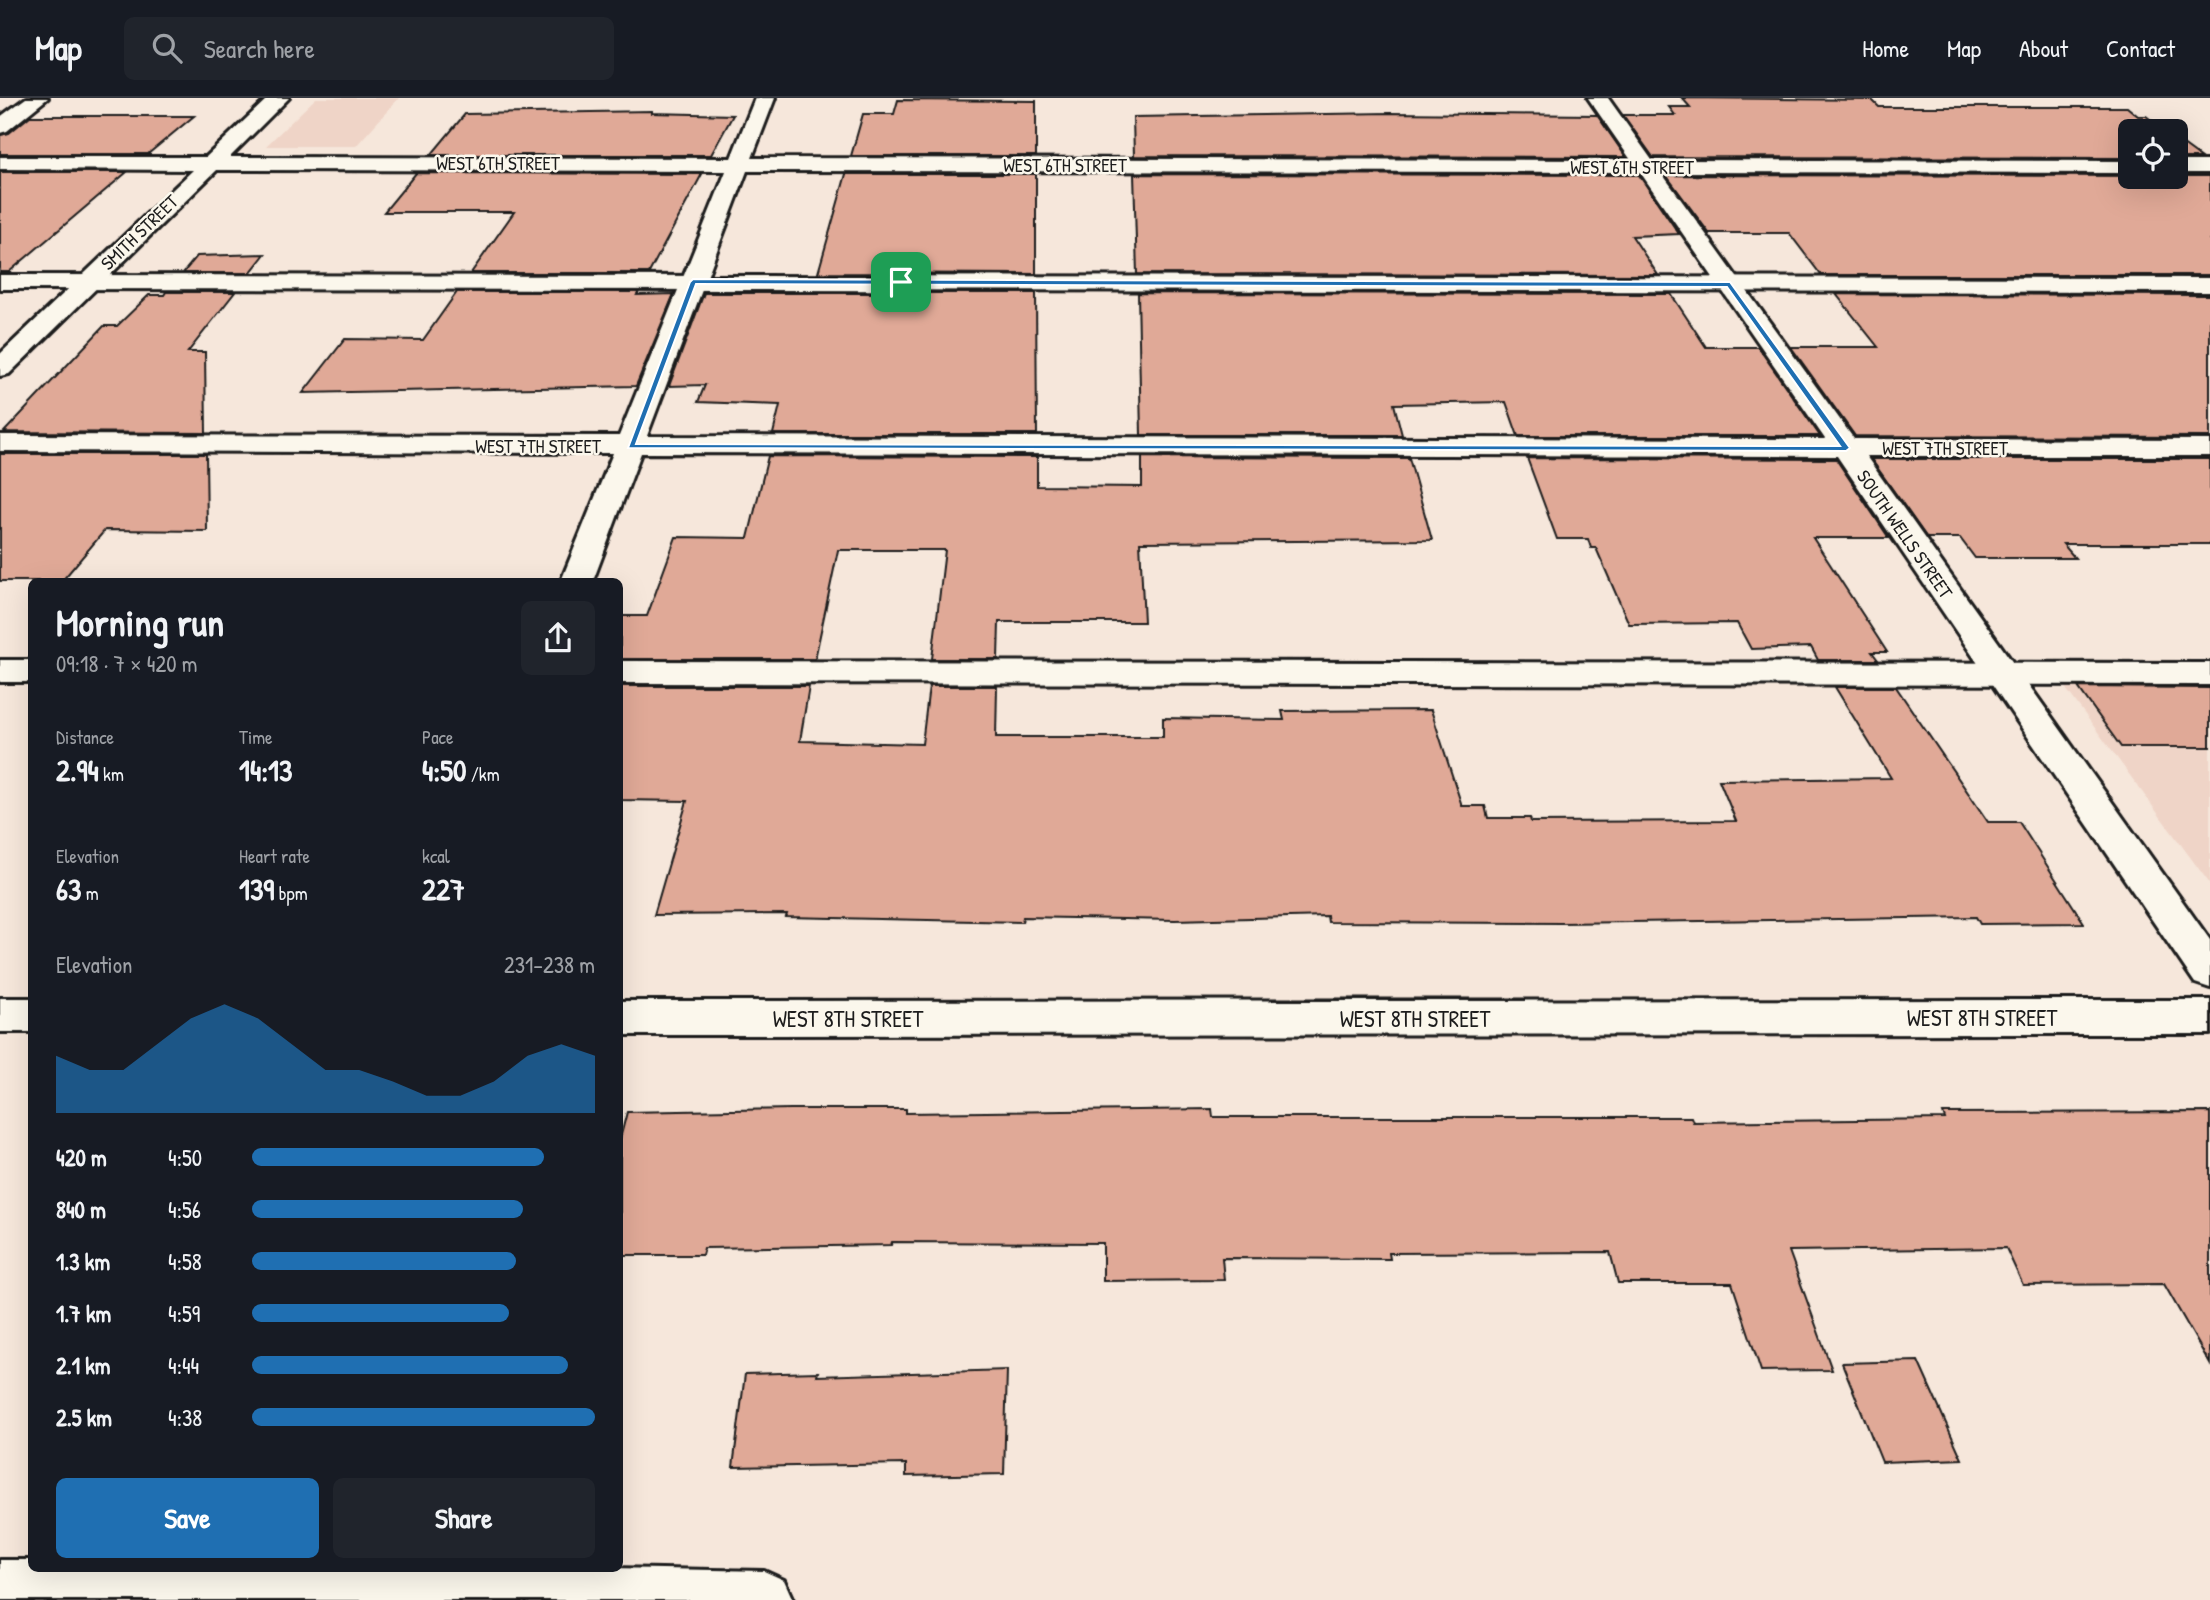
<!DOCTYPE html>
<meta charset="utf-8">
<style>
:root{--surface:#171b24;--page:#20242c;--text:#f1f3f6;--muted:#9ea1a6;--line:#363941;--accent:#1f6fb2}
body{margin:0;font-family:"Patrick Hand",sans-serif;background:var(--page);color:var(--text);height:100vh;display:flex;flex-direction:column;font-size:26px;white-space:nowrap}
*{box-sizing:border-box;margin:0}
p{font-size:23px;color:var(--muted)}
.icon{flex:none;width:38px;height:38px;fill:none;stroke:currentColor;stroke-width:2;stroke-linecap:round;stroke-linejoin:round}
.map{position:relative;flex:1;overflow:hidden}
.details{position:absolute;left:28px;top:480px;width:595px;height:994px;display:flex;flex-direction:column;background:var(--surface);border-radius:10px;box-shadow:0 7px 28px #0002}
.details>*{flex:none}
.fabs{position:absolute;left:2118px;top:21px;display:grid;gap:14px}
.fabs a{display:grid;place-items:center;width:70px;height:70px;border-radius:10px;background:var(--surface);box-shadow:0 7px 28px #0002;font-size:35px}
.pin{position:absolute;display:grid;place-items:center;width:60px;height:60px;color:#fff;margin:-30px;border-radius:14px;box-shadow:0 4px 10px #0006}
.round{display:grid;place-items:center;flex:none;width:74px;height:74px;border-radius:10px;background:var(--page)}
.head{display:flex;align-items:center;justify-content:space-between;height:119px;padding:0 28px}
h1{font-size:38px;font-weight:700;line-height:52px}
.stats{display:grid;grid-template-columns:repeat(3,1fr);gap:10px;height:119px;padding:7px 28px}
.stats div{display:grid;align-content:center}
.stats b{font-size:30px;font-weight:700}
.stats small{font-size:19px;font-weight:400}
.stats p{font-size:19px}
.chart{height:196px;padding:14px 28px}
.chart p{display:flex;justify-content:space-between}
.chart svg{width:100%;height:126px;margin-top:7px;fill:var(--accent);opacity:.7}
.button{display:flex;gap:14px;margin-top:auto;padding:14px 28px}
.button a{flex:1;height:80px;border-radius:10px;background:var(--accent);color:#fff;font-size:28px;font-weight:700;line-height:80px;text-align:center}
.button a+a{background:var(--page);color:var(--text)}
ul{padding:0 28px;list-style:none;font-size:23px}
li{display:grid;grid-template-columns:112px 84px 1fr;align-items:center;height:52px}
li i{height:18px;border-radius:9px;background:var(--accent)}
header{display:flex;align-items:center;gap:42px;box-sizing:border-box;height:98px;padding:0 35px;background:var(--surface);border-bottom:2px solid var(--line)}
header strong{font-size:33px}
nav{display:flex;gap:38px;margin-inline-start:auto;font-size:24px}
.search{width:490px;height:63px;background:var(--page);display:flex;align-items:center;gap:18px;box-sizing:border-box;padding:0 24px;border-radius:10px;color:var(--muted);font-size:26px}
.map>svg:first-child{display:block}
.built{fill:#efd4c7}
.building{fill:#e0a997;stroke:#1c1c1c;stroke-width:2}
.lines{fill:none;stroke-linecap:round;stroke-linejoin:round}
.service-casing{stroke:#1c1c1c;stroke-width:6}
.minor-casing{stroke:#1c1c1c;stroke-width:6}
.tertiary-casing{stroke:#1c1c1c;stroke-width:6}
.service{fill:#fbf7ec;fill-rule:evenodd}
.minor{fill:#fbf7ec;fill-rule:evenodd}
.tertiary{fill:#fbf7ec;fill-rule:evenodd}
.route{fill:#1f6fb2;stroke:#fff;stroke-width:2;fill-rule:evenodd}
.labels{text-anchor:middle;dominant-baseline:central;stroke-width:5;stroke-linejoin:round;paint-order:stroke}
.far-street-label{font-size:19px;fill:#1c1c1c;stroke:#fbf7ec}
.street-label{font-size:23px;fill:#1c1c1c;stroke:#fbf7ec}
</style>
<header>
<strong>Map</strong>
<div class="search"><svg class="icon" aria-label="search" viewBox="0 0 24 24"><circle cx="10" cy="10" r="6"/><path d="M15 15l6 6"/></svg>Search here</div>
<nav><a>Home</a><a>Map</a><a>About</a><a>Contact</a></nav>
</header>
<div class="map">
<svg width="2210" height="1502" viewBox="0 0 2210 1502">
<rect width="100%" height="100%" fill="#f6e7db"/>
<filter id="ink" filterUnits="userSpaceOnUse"><feTurbulence type="fractalNoise" baseFrequency=".0143" numOctaves="2"/><feDisplacementMap in="SourceGraphic" scale="14" xChannelSelector="R" yChannelSelector="G"/><feConvolveMatrix kernelMatrix="1 2 1 2 8 2 1 2 1" color-interpolation-filters="sRGB"/></filter>
<g filter="url(#ink)">
<!-- built -->
<g class="built">
<path d="M 316,0 L 399,0 L 356,48 L 266,48 Z"/>
<path d="M 2210,586 L 2210,786 L 2064,588 Z"/>
</g>
<!-- building -->
<g class="building">
<path d="M 1682,0 L 1872,2 L 1879,9 L 2127,9 L 2138,18 L 2146,18 L 2166,33 L 2130,33 L 2130,60 L 1653,59 L 1623,17 L 1675,17 L 1669,9 L 1690,9 Z"/>
<path d="M 898,2 L 1036,3 L 1036,58 L 851,58 L 863,16 L 894,16 Z"/>
<path d="M 652,13 L 652,15 L 733,17 L 711,57 L 431,57 L 465,16 Z"/>
<path d="M 1390,15 L 1597,17 L 1626,59 L 1134,58 L 1133,19 Z"/>
<path d="M 30,18 L 194,18 L 148,56 L 0,56 L 0,37 L 9,35 Z"/>
<path d="M 2175,41 L 2201,60 L 2175,60 Z"/>
<path d="M 0,74 L 127,74 L 9,174 L 0,174 Z"/>
<path d="M 416,75 L 702,76 L 649,175 L 471,175 L 514,114 L 384,114 Z"/>
<path d="M 846,76 L 1036,76 L 1036,176 L 818,175 Z"/>
<path d="M 1134,76 L 1639,77 L 1679,136 L 1632,138 L 1658,177 L 1137,176 Z"/>
<path d="M 1666,77 L 2210,78 L 2210,177 L 1821,177 L 1789,135 L 1709,135 Z"/>
<path d="M 265,156 L 250,175 L 183,175 L 197,158 Z"/>
<path d="M 166,194 L 235,194 L 188,254 L 205,254 L 206,335 L 4,334 L 104,228 L 117,228 L 149,197 L 164,197 Z"/>
<path d="M 457,194 L 639,194 L 637,197 L 674,196 L 636,288 L 303,295 L 345,241 L 423,242 Z"/>
<path d="M 704,195 L 1036,195 L 1037,336 L 773,336 L 780,307 L 698,304 L 705,287 L 669,288 Z"/>
<path d="M 1138,195 L 1671,196 L 1706,249 L 1758,249 L 1820,338 L 1518,338 L 1506,304 L 1394,306 L 1402,337 L 1141,337 Z"/>
<path d="M 1836,196 L 2210,197 L 2210,339 L 1855,338 L 1791,249 L 1878,249 Z"/>
<path d="M 0,356 L 206,356 L 207,433 L 105,432 L 62,483 L 0,483 Z"/>
<path d="M 768,358 L 1037,359 L 1037,388 L 1142,389 L 1142,359 L 1409,360 L 1432,442 L 1140,444 L 1144,524 L 999,524 L 998,561 L 932,561 L 945,452 L 838,452 L 815,561 L 620,561 L 620,518 L 647,518 L 676,439 L 748,440 Z"/>
<path d="M 1527,360 L 1836,361 L 1889,440 L 1813,440 L 1887,554 L 1872,554 L 1878,562 L 1818,562 L 1811,549 L 1751,551 L 1737,525 L 1629,526 L 1596,450 L 1591,450 L 1588,441 L 1557,441 Z"/>
<path d="M 1871,361 L 2210,361 L 2210,446 L 2063,446 L 2075,460 L 1975,460 L 1960,440 L 1927,440 Z"/>
<path d="M 620,588 L 809,588 L 800,643 L 922,646 L 929,588 L 997,588 L 996,639 L 1163,639 L 1163,620 L 1284,622 L 1282,613 L 1431,612 L 1462,708 L 1485,708 L 1488,720 L 1530,720 L 1531,724 L 1736,723 L 1719,682 L 1891,680 L 1835,589 L 1896,589 L 1988,724 L 2019,724 L 2084,825 L 1980,826 L 1976,819 L 1561,825 L 1328,824 L 1327,818 L 1175,822 L 1023,819 L 1022,824 L 786,819 L 787,816 L 654,817 L 687,703 L 620,702 Z"/>
<path d="M 2078,589 L 2210,590 L 2210,649 L 2121,649 Z"/>
<path d="M 791,1011 L 906,1011 L 906,1015 L 1212,1011 L 1213,1019 L 1691,1019 L 1693,1024 L 1945,1021 L 1943,1015 L 2210,1014 L 2210,1266 L 2164,1186 L 2023,1187 L 2006,1150 L 1789,1153 L 1832,1272 L 1761,1273 L 1732,1185 L 1618,1185 L 1610,1154 L 1389,1155 L 1390,1161 L 1222,1160 L 1224,1182 L 1103,1183 L 1103,1145 L 892,1144 L 891,1147 L 704,1150 L 702,1157 L 620,1157 L 620,1041 L 627,1014 Z"/>
<path d="M 1918,1263 L 1962,1361 L 1882,1364 L 1842,1265 Z"/>
<path d="M 1007,1272 L 1004,1376 L 906,1378 L 906,1366 L 733,1369 L 745,1276 L 818,1274 L 817,1278 Z"/>
</g>
<g class="lines">
<!-- service casing -->
<g class="service-casing">
<g id="service">
<path d="M 26,0 L 48,0 L 7,33 L 0,35 L 0,19 Z"/>
<path d="M 0,177 L 2210,180 L 2210,194 L 0,191 Z"/>
<rect x="0" y="562" width="32" height="22"/>
<path d="M 620,563 L 2210,565 L 2210,587 L 620,585 Z"/>
<path d="M 0,1462 L 32,1462 L 32,1470 L 611,1470 L 764,1473 L 784,1482 L 793,1502 L 0,1502 Z"/>
</g>
</g>
<!-- minor casing -->
<g class="minor-casing">
<g id="minor">
<path d="M 268,0 L 289,0 L 230,59 L 731,60 L 755,0 L 775,0 L 752,60 L 1631,62 L 1588,0 L 1608,0 L 1652,62 L 2130,63 L 2130,75 L 1661,74 L 1854,341 L 2210,342 L 2210,358 L 1866,358 L 2210,842 L 2210,890 L 2195,885 L 1837,358 L 641,355 L 593,483 L 561,483 L 613,355 L 0,353 L 0,337 L 619,338 L 726,73 L 217,72 L 9,276 L 0,278 L 0,256 L 193,72 L 0,71 L 0,59 L 206,59 ZM 747,73 L 1640,74 L 1825,341 L 647,338 Z"/>
<rect x="2175" y="63" width="35" height="12"/>
<path d="M 168,1470 L 225,1470 L 213,1502 L 155,1502 Z"/>
</g>
</g>
<!-- tertiary casing -->
<g class="tertiary-casing">
<g id="tertiary">
<rect x="0" y="900" width="32" height="34"/>
<path d="M 2210,902 L 2210,936 L 620,937 L 620,903 Z"/>
</g>
</g>
<!-- service -->
<use href="#service" class="service"/>
<!-- minor -->
<use href="#minor" class="minor"/>
<!-- tertiary -->
<use href="#tertiary" class="tertiary"/>
</g>
</g>
<!-- route -->
<path class="route" d="M 693,181 L 1730,184 L 1850,350 L 1846,353 L 628,350 L 690,184 ZM 696,186 L 1727,189 L 1840,348 L 636,346 Z"/>
<g class="labels">
<!-- far-street labels -->
<g class="far-street-label">
<text x="498" y="65">WEST 6TH STREET</text>
<text x="1065" y="67">WEST 6TH STREET</text>
<text x="1632" y="69">WEST 6TH STREET</text>
<text transform="translate(139 134) rotate(-44)">SMITH STREET</text>
<text x="538" y="348">WEST 7TH STREET</text>
<text x="1945" y="350">WEST 7TH STREET</text>
<text transform="translate(1905 436) rotate(55)">SOUTH WELLS STREET</text>
</g>
<!-- street labels -->
<g class="street-label">
<text x="1982" y="919">WEST 8TH STREET</text>
<text x="848" y="920">WEST 8TH STREET</text>
<text x="1415" y="920">WEST 8TH STREET</text>
</g>
</g>
</svg>
<div class="fabs">
<a><svg class="icon" aria-label="locate" viewBox="0 0 24 24"><circle cx="12" cy="12" r="6"/><path d="M12 2v4M12 18v4M2 12h4M18 12h4"/></svg></a>
</div>
<div class="pin" style="left:901px;top:184px;background:#1e9e55"><svg class="icon" aria-label="arrive" viewBox="0 0 24 24"><path d="M6 21V4h12l-3 4 3 4H6"/></svg></div>
<section class="details">
<div class="head"><div><h1>Morning run</h1><p>09:18 · 7 × 420 m</p></div><a class="round"><svg class="icon" aria-label="share" viewBox="0 0 24 24"><path d="M12 15V3M7 8l5-5 5 5M5 13v7h14v-7"/></svg></a></div>
<div class="stats">
<div><p>Distance</p><b>2.94<small> km</small></b></div>
<div><p>Time</p><b>14:13</b></div>
<div><p>Pace</p><b>4:50<small> /km</small></b></div>
</div>
<div class="stats">
<div><p>Elevation</p><b>63<small> m</small></b></div>
<div><p>Heart rate</p><b>139<small> bpm</small></b></div>
<div><p>kcal</p><b>227</b></div>
</div>
<div class="chart"><p><span>Elevation</span>231–238 m</p>
<svg viewBox="0 0 160 44" preserveAspectRatio="none"><path d="M0 44V24L10 29L20 29L30 20L40 11L50 6L60 11L70 20L80 29L90 29L100 33L110 38L120 38L130 33L140 24L150 20L160 24V44z"/></svg>
</div>
<ul>
<li><b>420 m</b>4:50<i style="width:85%"></i></li>
<li><b>840 m</b>4:56<i style="width:79%"></i></li>
<li><b>1.3 km</b>4:58<i style="width:77%"></i></li>
<li><b>1.7 km</b>4:59<i style="width:75%"></i></li>
<li><b>2.1 km</b>4:44<i style="width:92%"></i></li>
<li><b>2.5 km</b>4:38<i style="width:100%"></i></li>
</ul>
<div class="button"><a>Save</a><a>Share</a></div>
</section>
</div>
